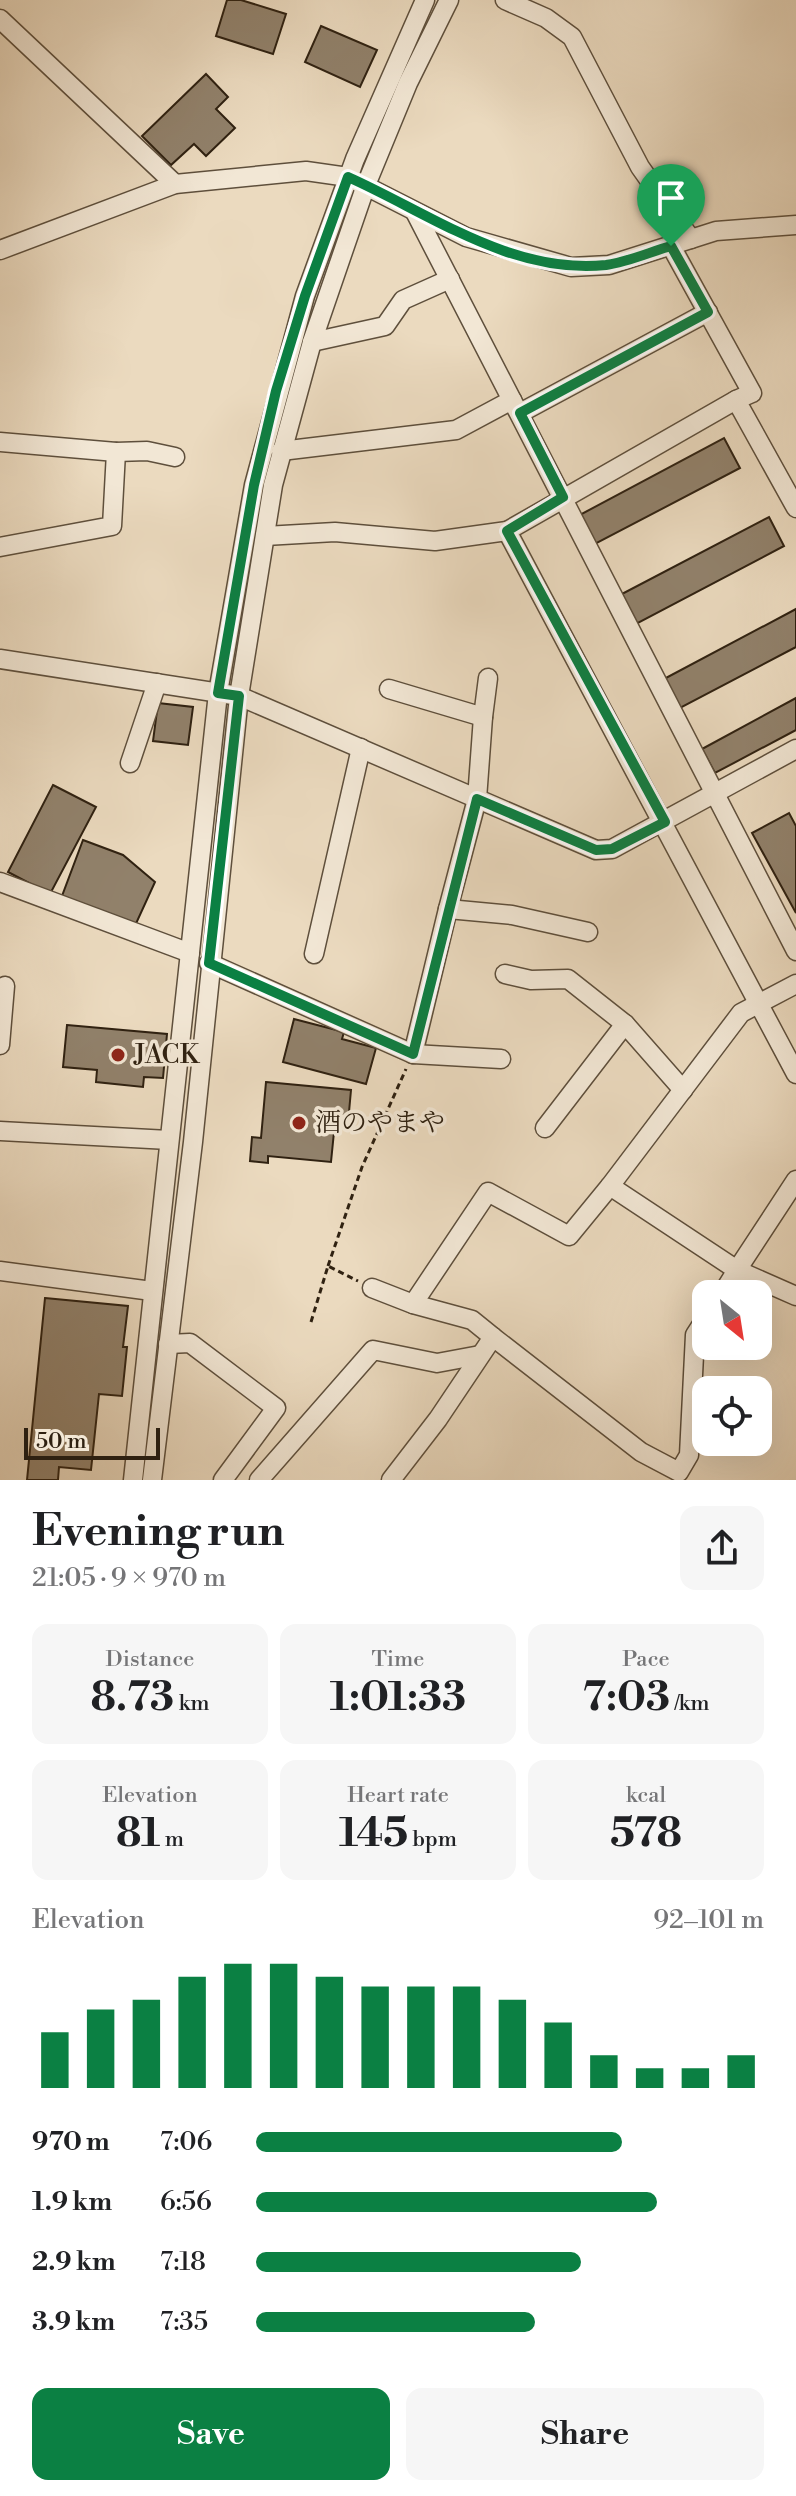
<!DOCTYPE html>
<meta charset="utf-8">
<style>
:root{--surface:#fff;--page:#f6f6f6;--text:#202124;--muted:#757577;--accent:#0b8043}
body{margin:0;font-family:"Libre Bodoni","Noto Serif JP",serif;background:var(--page);color:var(--text);height:100vh;display:flex;flex-direction:column;font-size:30px;white-space:nowrap}
*{box-sizing:border-box;margin:0}
p{font-size:26px;color:var(--muted)}
.icon{flex:none;width:44px;height:44px;fill:none;stroke:currentColor;stroke-width:2;stroke-linecap:round;stroke-linejoin:round}
.map{position:relative;height:1480px;overflow:hidden}
.sheet{display:flex;flex-direction:column;background:var(--surface);flex:1}
.sheet>*{flex:none}
.needle{width:52px;rotate:150deg}
.tools{position:absolute;left:692px;top:1280px;display:grid;gap:16px}
.tools a{display:grid;place-items:center;width:80px;height:80px;border-radius:16px;background:var(--surface);box-shadow:0 8px 32px #0002;font-size:40px}
.scale{position:absolute;left:24px;bottom:20px;width:136px;box-sizing:border-box;padding-left:8px;border:4px solid #2f2111;border-top:0;font-size:22px;line-height:28px;white-space:nowrap;color:#2f2111;-webkit-text-stroke:6px #f2e7d5;paint-order:stroke}
.pin{position:absolute;display:grid;place-items:center;width:68px;height:68px;color:#fff;margin:-82px -34px;border-radius:50% 50% 50% 0;rotate:-45deg;box-shadow:0 0 8px #0007}
.pin .icon{rotate:45deg}
.round{display:grid;place-items:center;flex:none;width:84px;height:84px;border-radius:16px;background:var(--page)}
.head{display:flex;align-items:center;justify-content:space-between;height:136px;padding:0 32px}
h1{font-size:44px;font-weight:800;line-height:60px}
.figures{display:grid;grid-template-columns:repeat(3,1fr);gap:12px;height:136px;padding:8px 32px}
.figures div{display:grid;align-content:center;border-radius:16px;background:var(--page);text-align:center}
.figures b{font-size:40px;font-weight:800}
.figures small{font-size:22px;font-weight:400}
.figures p{font-size:22px}
.chart{height:224px;padding:16px 32px}
.chart p{display:flex;justify-content:space-between}
.chart svg{width:100%;height:144px;margin-top:8px;stroke:var(--accent);stroke-width:6}
.primary-button{display:flex;gap:16px;margin-top:auto;padding:16px 32px}
.primary-button a{flex:1;height:92px;border-radius:16px;background:var(--accent);color:#fff;font-size:32px;font-weight:800;line-height:92px;text-align:center}
.primary-button a+a{background:var(--page);color:var(--text)}
ul{padding:0 32px;list-style:none;font-size:26px}
li{display:grid;grid-template-columns:128px 96px 1fr;align-items:center;height:60px}
li i{height:20px;border-radius:10px;background:var(--accent)}
.map>svg:first-child{display:block}
.building{fill:#91816b;stroke:#2f2111;stroke-width:2}
.lines{fill:none;stroke-linecap:round;stroke-linejoin:round}
.minor-casing{stroke:#5e4f3c;stroke-width:21}
.path{stroke:#2f2111;stroke-width:3;stroke-dasharray:6 4;stroke-linecap:butt}
.minor{stroke:#f2e7d5;stroke-width:18}
.route-casing{stroke:#fff;stroke-width:16}
.route{stroke:#0b8043;stroke-width:10}
.poi-dot{fill:#8f2418;stroke:#f2e7d5;stroke-width:3}
.labels{text-anchor:middle;dominant-baseline:central;stroke-width:7;stroke-linejoin:round;paint-order:stroke}
.poi-label{font-size:26px;fill:#2f2111;stroke:#f2e7d5;text-anchor:start}
</style>
<div class="map">
<svg width="796" height="1480" viewBox="0 0 796 1480">
<rect width="100%" height="100%" fill="#ebdabf"/>
<filter id="stains"><feTurbulence type="fractalNoise" baseFrequency=".0025" numOctaves="4"/><feColorMatrix values="0 0 0 0 .2 0 0 0 0 .09 0 0 0 0 .02 0 0 0 .5 -.17"/></filter>
<radialGradient id="worn" r=".72"><stop offset=".6" stop-color="#630" stop-opacity="0"/><stop offset="1" stop-color="#630" stop-opacity=".3"/></radialGradient>
<!-- building -->
<g class="building">
<path d="M 227,0 L 241,0 L 286,14 L 273,54 L 216,36 Z"/>
<path d="M 321,26 L 377,50 L 360,87 L 305,62 Z"/>
<path d="M 206,74 L 228,97 L 216,109 L 235,128 L 206,156 L 194,144 L 171,165 L 142,136 Z"/>
<path d="M 724,438 L 740,468 L 591,546 L 576,517 Z"/>
<path d="M 769,517 L 784,546 L 636,624 L 620,595 Z"/>
<path d="M 796,609 L 796,647 L 680,708 L 664,679 Z"/>
<path d="M 796,698 L 796,730 L 715,773 L 702,749 Z"/>
<path d="M 158,703 L 193,707 L 188,745 L 153,741 Z"/>
<path d="M 53,785 L 96,807 L 50,894 L 8,872 Z"/>
<path d="M 789,813 L 796,826 L 796,913 L 752,833 Z"/>
<path d="M 83,840 L 123,855 L 155,882 L 134,928 L 62,896 Z"/>
<path d="M 294,1019 L 344,1032 L 342,1039 L 376,1048 L 366,1084 L 283,1062 Z"/>
<path d="M 67,1025 L 167,1034 L 163,1078 L 144,1077 L 143,1087 L 96,1082 L 97,1070 L 63,1067 Z"/>
<path d="M 266,1082 L 351,1090 L 348,1123 L 335,1122 L 331,1162 L 268,1156 L 268,1163 L 250,1161 L 252,1137 L 261,1138 Z"/>
<path d="M 45,1298 L 128,1306 L 123,1347 L 127,1347 L 122,1396 L 99,1394 L 91,1470 L 59,1467 L 58,1480 L 27,1480 Z"/>
</g>
<g class="lines">
<!-- minor casing -->
<g class="minor-casing">
<g id="minor">
<path d="M 505,0 L 546,18 L 572,37 L 640,167 L 691,239"/>
<path d="M 0,19 L 175,184"/>
<path d="M 416,214 L 796,951"/>
<path d="M 671,246 L 752,393 L 736,400 L 796,508"/>
<path d="M 0,250 L 175,184 L 306,171 L 348,177 L 466,237 L 571,267 L 609,265 L 716,231 L 796,225"/>
<path d="M 312,342 L 385,326 L 403,300 L 450,279"/>
<path d="M 736,400 L 507,531 L 796,1074"/>
<path d="M 520,413 L 708,312"/>
<path d="M 0,442 L 116,452"/>
<path d="M 281,451 L 456,430 L 512,400"/>
<path d="M 265,536 L 335,532 L 435,541 L 507,531"/>
<path d="M 0,547 L 112,526 L 116,452 L 147,451 L 175,457"/>
<path d="M 0,659 L 239,696 L 596,850 L 612,849 L 796,749"/>
<path d="M 389,689 L 483,717 L 488,678"/>
<path d="M 483,717 L 477,799 L 448,909 L 512,915 L 588,932"/>
<path d="M 130,763 L 157,683"/>
<path d="M 0,882 L 190,953"/>
<path d="M 314,954 L 361,748"/>
<path d="M 209,963 L 413,1054 L 501,1059"/>
<path d="M 505,974 L 531,980 L 568,979 L 625,1024"/>
<path d="M 796,984 L 741,1013 L 610,1186 L 737,1270 L 796,1180"/>
<path d="M 0,1045 L 5,986"/>
<path d="M 413,1054 L 448,909"/>
<path d="M 545,1128 L 625,1024 L 683,1090"/>
<path d="M 0,1131 L 169,1140"/>
<path d="M 0,1271 L 152,1291"/>
<path d="M 372,1288 L 413,1304"/>
<path d="M 722,1294 L 737,1270 L 796,1296"/>
<path d="M 493,1337 L 472,1320 L 413,1304 L 488,1192 L 569,1236 L 610,1186"/>
<path d="M 168,1344 L 190,1343 L 276,1408 L 223,1480"/>
<path d="M 133,1480 L 218,693 L 254,485 L 305,296 L 355,159 L 425,0"/>
<path d="M 152,1480 L 193,1142 L 239,696 L 273,485 L 312,342 L 366,185 L 408,83 L 449,0"/>
<path d="M 259,1480 L 373,1350 L 437,1363 L 480,1355"/>
<path d="M 391,1480 L 438,1419 L 493,1337 L 641,1452 L 679,1472 L 689,1455 L 695,1335 L 706,1318"/>
</g>
</g>
<!-- path -->
<g class="path">
<path d="M 328,1266 L 362,1167 L 406,1069"/>
<path d="M 311,1322 L 328,1266 L 358,1281"/>
</g>
<!-- minor -->
<use href="#minor" class="minor"/>
</g>
<g class="lines">
<!-- route casing -->
<g class="route-casing">
<path id="route" d="M 348,177 C 429,213 512,275 606,265 C 628,262 650,252 671,246 L 708,312 L 520,413 L 563,497 L 507,531 L 665,822 L 612,849 L 596,850 L 477,799 L 413,1054 L 209,963 L 239,696 L 218,693 L 254,485 L 276,391 L 305,296 Z"/>
</g>
<!-- route -->
<use href="#route" class="route"/>
</g>
<!-- markers -->
<g class="poi-dot">
<circle cx="118" cy="1055" r="8"/>
<circle cx="299" cy="1123" r="8"/>
</g>
<g class="labels">
<!-- poi labels -->
<g class="poi-label">
<text x="134" y="1055">JACK</text>
<text x="315" y="1123">酒のやまや</text>
</g>
</g>
<rect width="100%" height="100%" filter="url(#stains)"/>
<rect width="100%" height="100%" fill="url(#worn)"/>
</svg>
<div class="tools">
<a><svg class="needle" viewBox="-14 -14 28 28"><path d="M0-13l5 13h-10z" fill="#e53935"/><path d="M0 13l5-13h-10z" fill="#757577"/></svg></a>
<a><svg class="icon" aria-label="locate" viewBox="0 0 24 24"><circle cx="12" cy="12" r="6"/><path d="M12 2v4M12 18v4M2 12h4M18 12h4"/></svg></a>
</div>
<div class="scale">50 m</div>
<div class="pin" style="left:671px;top:246px;background:#1e9e55"><svg class="icon" aria-label="arrive" viewBox="0 0 24 24"><path d="M6 21V4h12l-3 4 3 4H6"/></svg></div>
</div>
<section class="sheet">
<div class="head"><div><h1>Evening run</h1><p>21:05 · 9 × 970 m</p></div><a class="round"><svg class="icon" aria-label="share" viewBox="0 0 24 24"><path d="M12 15V3M7 8l5-5 5 5M5 13v7h14v-7"/></svg></a></div>
<div class="figures">
<div><p>Distance</p><b>8.73<small> km</small></b></div>
<div><p>Time</p><b>1:01:33</b></div>
<div><p>Pace</p><b>7:03<small> /km</small></b></div>
</div>
<div class="figures">
<div><p>Elevation</p><b>81<small> m</small></b></div>
<div><p>Heart rate</p><b>145<small> bpm</small></b></div>
<div><p>kcal</p><b>578</b></div>
</div>
<div class="chart"><p><span>Elevation</span>92–101 m</p>
<svg viewBox="0 0 160 44" preserveAspectRatio="none"><path d="M5 44V27M15 44V20M25 44V17M35 44V10M45 44V6M55 44V6M65 44V10M75 44V13M85 44V13M95 44V13M105 44V17M115 44V24M125 44V34M135 44V38M145 44V38M155 44V34"/></svg>
</div>
<ul>
<li><b>970 m</b>7:06<i style="width:72%"></i></li>
<li><b>1.9 km</b>6:56<i style="width:79%"></i></li>
<li><b>2.9 km</b>7:18<i style="width:64%"></i></li>
<li><b>3.9 km</b>7:35<i style="width:55%"></i></li>
</ul>
<div class="primary-button"><a>Save</a><a>Share</a></div>
</section>
